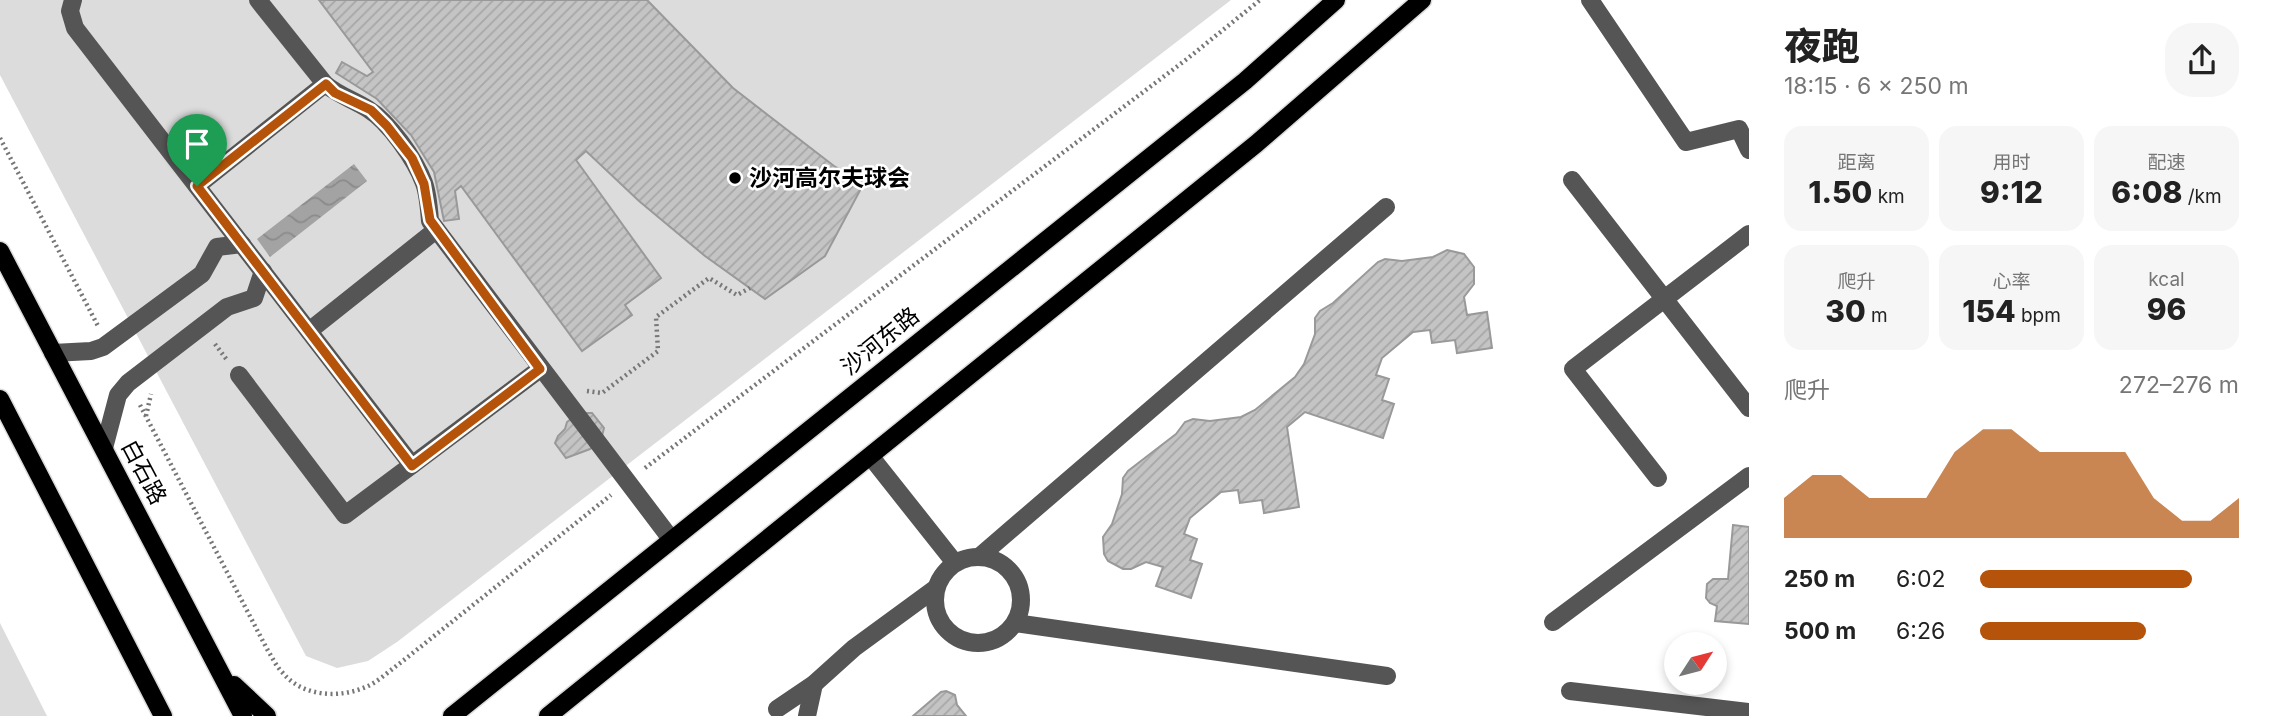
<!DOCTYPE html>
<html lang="zh">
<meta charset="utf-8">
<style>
:root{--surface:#fff;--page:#f6f6f6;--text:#222;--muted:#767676;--accent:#b45309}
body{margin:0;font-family:Inter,"Noto Sans SC",sans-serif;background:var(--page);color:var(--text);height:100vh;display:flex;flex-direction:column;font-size:26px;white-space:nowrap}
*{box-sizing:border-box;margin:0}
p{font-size:23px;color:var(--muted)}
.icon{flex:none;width:38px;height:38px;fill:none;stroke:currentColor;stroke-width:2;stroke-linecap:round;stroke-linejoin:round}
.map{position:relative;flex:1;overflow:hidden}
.side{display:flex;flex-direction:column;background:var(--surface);width:525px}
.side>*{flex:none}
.needle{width:46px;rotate:54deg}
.buttons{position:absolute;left:1664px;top:632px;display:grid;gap:14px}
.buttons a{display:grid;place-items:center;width:63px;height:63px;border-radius:50%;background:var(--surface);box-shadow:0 4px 10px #0003;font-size:35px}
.pin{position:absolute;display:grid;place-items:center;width:60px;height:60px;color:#fff;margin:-72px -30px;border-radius:50% 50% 50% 0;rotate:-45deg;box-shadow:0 0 7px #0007}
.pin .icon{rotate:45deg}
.round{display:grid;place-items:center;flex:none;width:74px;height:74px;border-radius:28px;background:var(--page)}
.summary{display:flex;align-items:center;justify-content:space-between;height:119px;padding:0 35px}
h1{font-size:38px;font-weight:800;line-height:52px}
.figures{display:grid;grid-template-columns:repeat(3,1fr);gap:10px;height:119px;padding:7px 35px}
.figures div{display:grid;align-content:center;border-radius:18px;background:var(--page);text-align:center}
.figures b{font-size:30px;font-weight:800}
.figures small{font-size:19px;font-weight:400}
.figures p{font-size:19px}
.chart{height:196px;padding:14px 35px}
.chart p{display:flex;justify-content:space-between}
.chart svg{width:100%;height:126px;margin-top:7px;fill:var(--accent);opacity:.7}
ul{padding:0 35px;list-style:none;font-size:23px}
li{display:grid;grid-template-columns:112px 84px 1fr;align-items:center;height:52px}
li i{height:18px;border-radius:9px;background:var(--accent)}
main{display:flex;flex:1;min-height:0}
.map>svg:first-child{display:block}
.green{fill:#dcdcdc}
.water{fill:url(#water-waves)}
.building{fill:url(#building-hatch);stroke:#999;stroke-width:2}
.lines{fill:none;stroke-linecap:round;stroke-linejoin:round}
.major-casing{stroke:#dbdbdb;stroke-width:21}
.path{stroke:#777;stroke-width:4.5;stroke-dasharray:2 3.5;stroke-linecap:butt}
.minor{stroke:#555;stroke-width:18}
.major{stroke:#000;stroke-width:18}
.route-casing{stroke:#fff;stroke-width:14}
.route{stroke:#b45309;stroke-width:9}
.poi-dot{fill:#000;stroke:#fff;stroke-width:2.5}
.labels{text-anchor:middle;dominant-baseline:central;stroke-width:5;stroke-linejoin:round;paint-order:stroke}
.poi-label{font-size:23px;font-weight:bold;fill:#000;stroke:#fff;text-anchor:start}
.street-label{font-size:23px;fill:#000;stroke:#fff}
</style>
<main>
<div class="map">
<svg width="1749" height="716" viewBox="0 0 1749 716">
<defs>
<pattern id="water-waves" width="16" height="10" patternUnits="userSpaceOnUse" patternTransform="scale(1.75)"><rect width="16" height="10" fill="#a3a3a3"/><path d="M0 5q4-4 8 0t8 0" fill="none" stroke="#8b8b8b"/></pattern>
<pattern id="building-hatch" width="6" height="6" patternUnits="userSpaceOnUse" patternTransform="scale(1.75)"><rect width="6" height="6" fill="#c4c4c4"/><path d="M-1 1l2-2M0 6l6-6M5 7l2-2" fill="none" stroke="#a7a7a7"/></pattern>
</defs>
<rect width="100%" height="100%" fill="#fff"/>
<!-- green -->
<g class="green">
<path d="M 0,0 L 1231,0 L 397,642 L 368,661 L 337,668 L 306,656 L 0,75 Z"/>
<path d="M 0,623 L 47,716 L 0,716 Z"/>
</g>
<!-- water -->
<path class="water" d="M 354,164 L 367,181 L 270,257 L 257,239 Z"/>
<!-- building -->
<g class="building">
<path d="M 319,0 L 647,0 L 733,88 L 834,166 L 864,183 L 825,256 L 765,299 L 705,256 L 639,201 L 586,151 L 576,160 L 661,278 L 625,305 L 632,315 L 582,351 L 461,186 L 455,191 L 459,219 L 444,221 L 434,172 L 411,135 L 377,99 L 336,73 L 342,62 L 367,76 L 373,72 Z"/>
<path d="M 1447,250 L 1464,254 L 1474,267 L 1474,284 L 1464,297 L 1467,315 L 1487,312 L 1492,348 L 1457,353 L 1455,340 L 1432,343 L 1430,330 L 1413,332 L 1382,358 L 1376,375 L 1389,379 L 1382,400 L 1394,404 L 1383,438 L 1305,412 L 1287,427 L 1299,507 L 1264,513 L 1262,500 L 1240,503 L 1238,490 L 1221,492 L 1190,518 L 1184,534 L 1197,539 L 1190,560 L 1202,564 L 1191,598 L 1156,586 L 1163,567 L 1146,562 L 1131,569 L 1123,569 L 1108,561 L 1104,554 L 1103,537 L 1112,524 L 1122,494 L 1123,478 L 1128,471 L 1176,434 L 1185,422 L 1193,419 L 1210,421 L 1241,417 L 1255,410 L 1295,377 L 1304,364 L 1315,334 L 1315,318 L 1320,311 L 1333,303 L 1378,262 L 1385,259 L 1402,261 L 1433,257 Z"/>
<path d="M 579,413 L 592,413 L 604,428 L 601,440 L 590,449 L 566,458 L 555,443 L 558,436 L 565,429 L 567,422 Z"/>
<path d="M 1733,525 L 1749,527 L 1749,624 L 1715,621 L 1717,606 L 1710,603 L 1706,598 L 1707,584 L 1713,579 L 1728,579 Z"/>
<path d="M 946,691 L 955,695 L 957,705 L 966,716 L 913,716 L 941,692 Z"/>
</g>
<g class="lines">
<!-- major casing -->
<g class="major-casing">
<g id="major">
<path d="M 0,251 L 243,716"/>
<path d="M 0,399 L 163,716"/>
<path d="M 234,685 L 267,716"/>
<path d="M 452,716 L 1245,81 L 1336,0"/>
<path d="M 548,716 L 1256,144 L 1422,0"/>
</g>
</g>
<!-- path -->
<g class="path">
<path d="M 0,138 L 98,326"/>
<path d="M 215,344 L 227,360"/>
<path d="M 587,391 L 602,393 L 658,351 L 656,317 L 709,278 L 737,295 L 750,288"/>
<path d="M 140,405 L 267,649 C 272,657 276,666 282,672 C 302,697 340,699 368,686 C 379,681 389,671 399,664 L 611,495"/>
<path d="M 146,416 L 151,394"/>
<path d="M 645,468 L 1187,59 L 1260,0"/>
</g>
<!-- minor -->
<g class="minor">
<path d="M 73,0 L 70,11 L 75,28 L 412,465 L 540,369"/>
<path d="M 258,0 L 325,84 C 338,95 354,100 368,109 C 389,122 415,159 424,183 C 428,194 429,208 430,221 L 671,539"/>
<path d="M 1590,0 L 1686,142 L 1739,129 L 1749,150"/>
<path d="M 1572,180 L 1749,408"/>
<path d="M 197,186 L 325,84"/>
<path d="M 309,331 L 436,230"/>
<path d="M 53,353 L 91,351 L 103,347 L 202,274 L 217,247 L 242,244"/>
<path d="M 239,375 L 345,515 L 412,465"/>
<path d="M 104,448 L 118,395 L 128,383 L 227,307 L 254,298 L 263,271"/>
<path d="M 871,457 L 955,563"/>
<path d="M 1658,478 L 1573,369 L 1749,234"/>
<circle cx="978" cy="600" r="43"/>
<path d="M 979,557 L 1386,207"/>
<path d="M 1553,622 L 1749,476"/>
<path d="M 1015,623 L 1387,676"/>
<path d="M 1570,691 L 1749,712"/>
<path d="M 777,709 L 814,684 L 854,648 L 936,588"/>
<path d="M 807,716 L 814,684"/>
</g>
<!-- major -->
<use href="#major" class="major"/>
</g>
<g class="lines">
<!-- route casing -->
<g class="route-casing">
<path id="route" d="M 326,84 L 335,93 L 371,110 L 387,126 L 412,158 L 424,184 L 430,220 L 540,369 L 412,466 L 197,186 Z"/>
</g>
<!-- route -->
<use href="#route" class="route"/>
</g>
<!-- markers -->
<circle class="poi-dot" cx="735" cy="178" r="7"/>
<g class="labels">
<!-- poi labels -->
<g class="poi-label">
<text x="749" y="178">沙河高尔夫球会</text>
</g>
<!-- street labels -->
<g class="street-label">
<text transform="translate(880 341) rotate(-39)">沙河东路</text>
<text transform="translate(144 472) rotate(62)">白石路</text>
</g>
</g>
</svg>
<div class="buttons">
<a><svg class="needle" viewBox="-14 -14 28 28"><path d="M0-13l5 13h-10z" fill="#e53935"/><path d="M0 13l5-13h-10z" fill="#767676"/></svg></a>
</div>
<div class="pin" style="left:197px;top:186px;background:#1e9e55"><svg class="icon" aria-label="arrive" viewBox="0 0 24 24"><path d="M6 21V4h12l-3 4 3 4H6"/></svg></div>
</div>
<section class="side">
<div class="summary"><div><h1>夜跑</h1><p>18:15 · 6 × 250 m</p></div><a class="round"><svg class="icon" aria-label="share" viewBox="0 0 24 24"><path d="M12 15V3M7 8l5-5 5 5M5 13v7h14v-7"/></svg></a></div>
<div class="figures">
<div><p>距离</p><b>1.50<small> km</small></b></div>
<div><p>用时</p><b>9:12</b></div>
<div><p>配速</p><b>6:08<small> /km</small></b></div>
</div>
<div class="figures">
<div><p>爬升</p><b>30<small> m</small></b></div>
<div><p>心率</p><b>154<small> bpm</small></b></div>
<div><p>kcal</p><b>96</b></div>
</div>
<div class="chart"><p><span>爬升</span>272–276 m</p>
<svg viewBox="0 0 160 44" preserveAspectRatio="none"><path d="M0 44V30L10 22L20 22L30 30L40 30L50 30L60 14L70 6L80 6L90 14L100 14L110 14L120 14L130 30L140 38L150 38L160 30V44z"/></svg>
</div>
<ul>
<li><b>250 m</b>6:02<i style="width:82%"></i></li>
<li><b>500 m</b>6:26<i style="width:64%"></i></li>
</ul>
</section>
</main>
